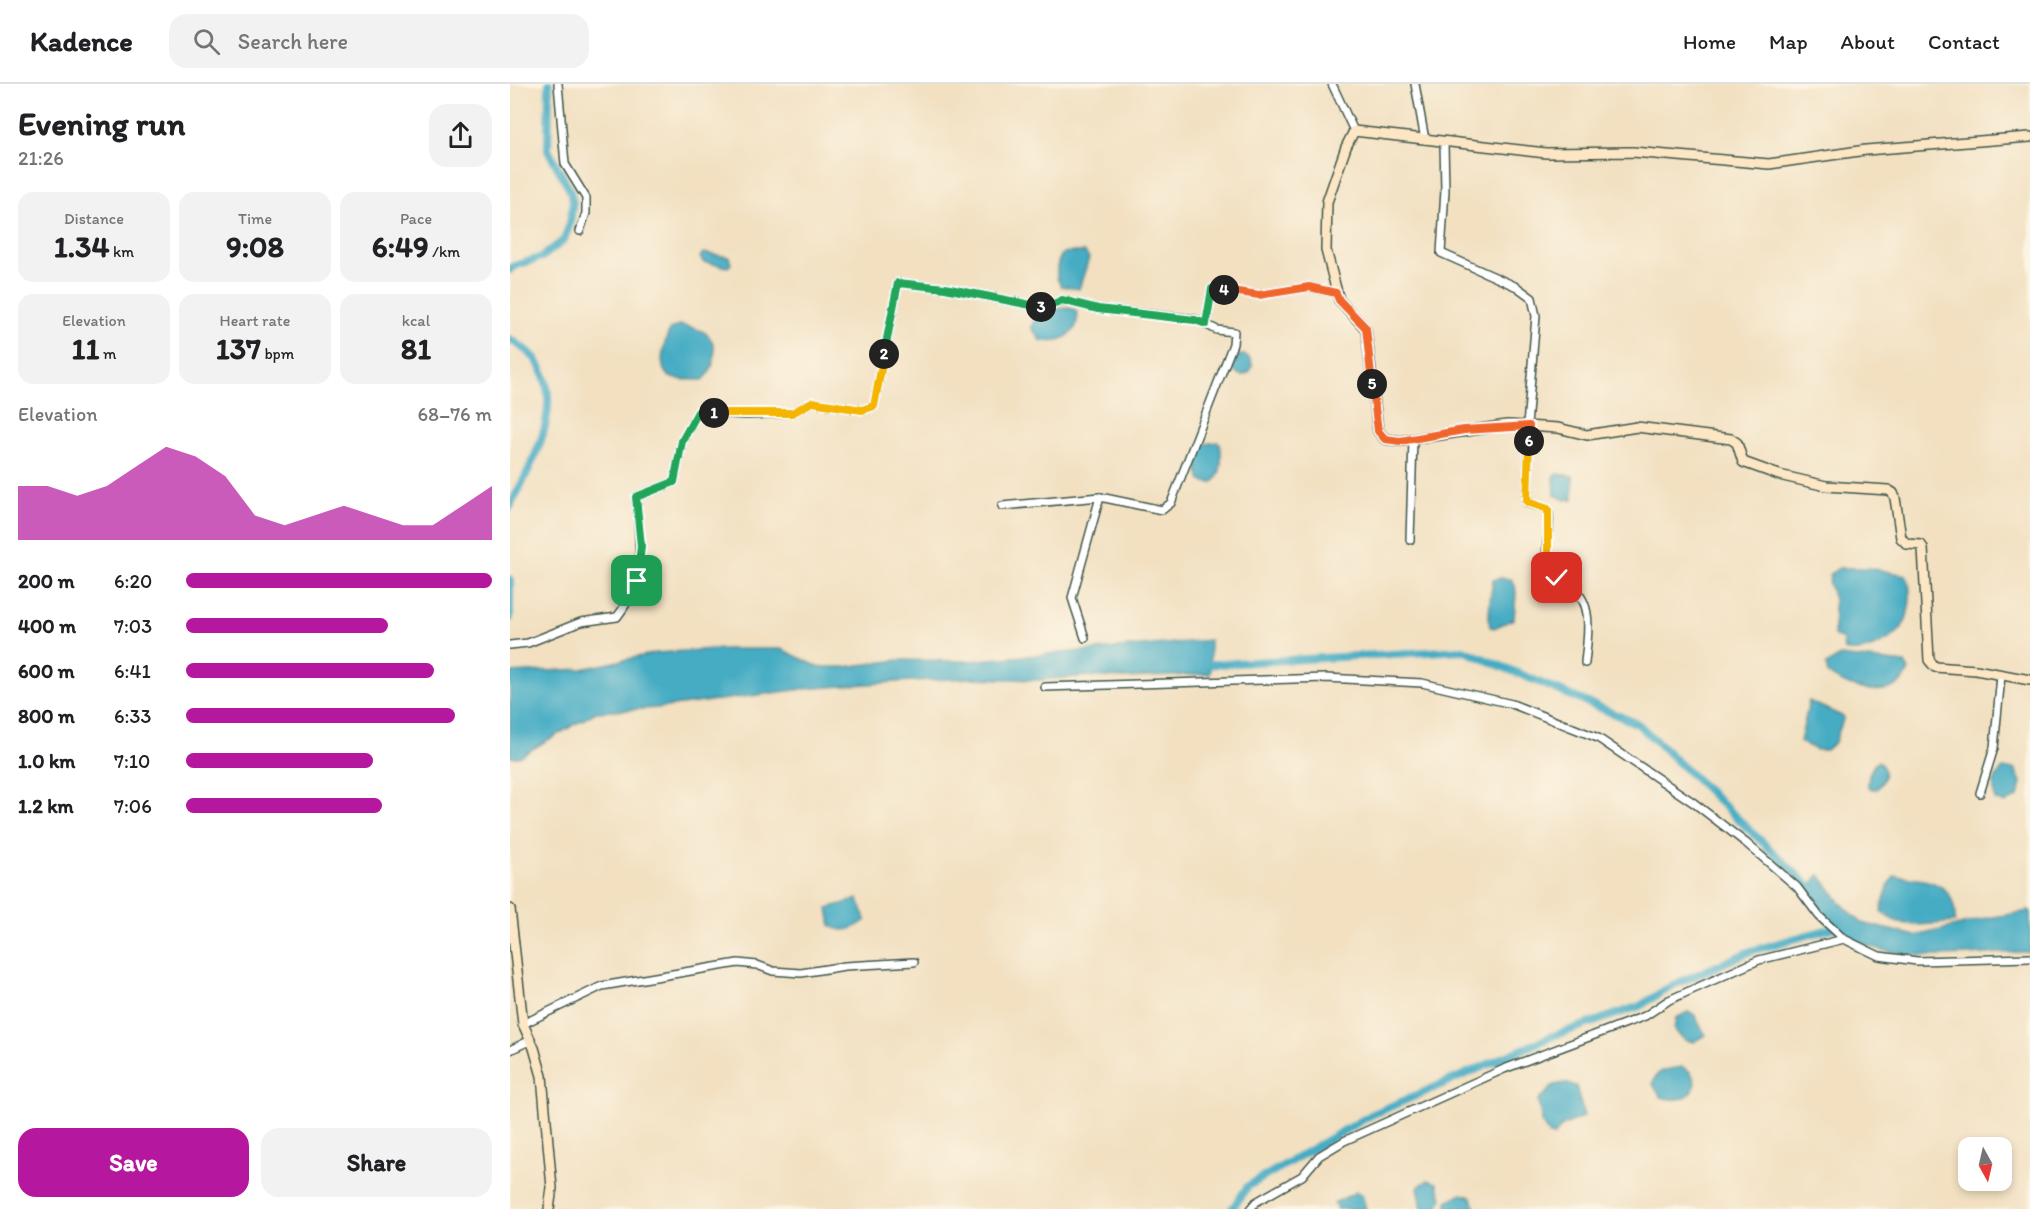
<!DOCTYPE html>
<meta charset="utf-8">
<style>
:root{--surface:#fff;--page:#f2f2f2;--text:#202124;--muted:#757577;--line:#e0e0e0;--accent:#b5179e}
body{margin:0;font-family:Itim,sans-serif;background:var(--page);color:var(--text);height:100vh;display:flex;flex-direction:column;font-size:22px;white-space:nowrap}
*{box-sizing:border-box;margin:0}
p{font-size:20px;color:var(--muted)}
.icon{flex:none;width:33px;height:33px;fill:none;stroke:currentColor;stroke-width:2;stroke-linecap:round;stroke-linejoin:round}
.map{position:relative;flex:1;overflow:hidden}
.side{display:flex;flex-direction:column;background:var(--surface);width:510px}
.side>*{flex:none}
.needle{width:39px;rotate:172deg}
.controls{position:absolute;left:1448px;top:1053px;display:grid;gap:12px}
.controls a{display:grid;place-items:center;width:54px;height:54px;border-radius:12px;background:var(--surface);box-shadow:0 3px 9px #0003;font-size:30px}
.pin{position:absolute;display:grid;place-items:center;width:51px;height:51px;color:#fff;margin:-26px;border-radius:12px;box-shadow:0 3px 9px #0006}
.km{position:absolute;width:30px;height:30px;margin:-15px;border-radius:50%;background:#222;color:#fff;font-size:16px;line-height:30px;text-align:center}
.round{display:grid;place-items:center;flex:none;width:63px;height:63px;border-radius:18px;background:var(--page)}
.overview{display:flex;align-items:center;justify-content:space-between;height:102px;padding:0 18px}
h1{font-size:33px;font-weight:700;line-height:45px}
.stats{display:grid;grid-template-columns:repeat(3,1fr);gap:9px;height:102px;padding:6px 18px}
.stats div{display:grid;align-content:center;border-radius:15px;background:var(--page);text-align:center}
.stats b{font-size:30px;font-weight:700}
.stats small{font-size:16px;font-weight:400}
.stats p{font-size:16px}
.chart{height:168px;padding:12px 18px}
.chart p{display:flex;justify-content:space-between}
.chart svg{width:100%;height:108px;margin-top:6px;fill:var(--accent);opacity:.7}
.button{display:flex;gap:12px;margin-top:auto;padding:12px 18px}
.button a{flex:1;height:69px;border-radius:18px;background:var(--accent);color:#fff;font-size:24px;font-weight:700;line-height:69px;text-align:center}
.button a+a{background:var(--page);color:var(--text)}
ul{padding:0 18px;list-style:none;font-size:20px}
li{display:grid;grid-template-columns:96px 72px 1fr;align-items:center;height:45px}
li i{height:15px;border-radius:8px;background:var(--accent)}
header{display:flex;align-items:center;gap:36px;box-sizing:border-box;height:84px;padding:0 30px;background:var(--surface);border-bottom:2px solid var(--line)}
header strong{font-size:28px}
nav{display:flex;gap:33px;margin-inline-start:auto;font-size:21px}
.search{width:420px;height:54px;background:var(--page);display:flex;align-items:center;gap:15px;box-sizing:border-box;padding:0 21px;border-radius:18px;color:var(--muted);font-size:22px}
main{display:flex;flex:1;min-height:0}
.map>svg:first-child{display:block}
.water{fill:#44acc4;stroke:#32747c;stroke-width:1.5}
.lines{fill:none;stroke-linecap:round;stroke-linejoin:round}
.canal{stroke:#44acc4;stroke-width:8}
.street-casing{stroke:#3f5549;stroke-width:10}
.secondary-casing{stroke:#3f5549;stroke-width:12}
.street{stroke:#fff;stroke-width:7}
.secondary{stroke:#fce6c4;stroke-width:9}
.split-1-casing{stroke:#fff;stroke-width:12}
.split-2-casing{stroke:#fff;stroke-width:12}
.split-3-casing{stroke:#fff;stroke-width:12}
.split-4-casing{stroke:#fff;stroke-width:12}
.split-5-casing{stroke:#fff;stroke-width:12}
.split-6-casing{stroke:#fff;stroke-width:12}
.split-7-casing{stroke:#fff;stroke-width:12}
.split-1{stroke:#22a559;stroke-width:8}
.split-2{stroke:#f5b400;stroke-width:8}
.split-3{stroke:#22a559;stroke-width:8}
.split-4{stroke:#22a559;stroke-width:8}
.split-5{stroke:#f0652b;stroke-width:8}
.split-6{stroke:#f0652b;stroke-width:8}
.split-7{stroke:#f5b400;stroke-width:8}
</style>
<header>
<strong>Kadence</strong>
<div class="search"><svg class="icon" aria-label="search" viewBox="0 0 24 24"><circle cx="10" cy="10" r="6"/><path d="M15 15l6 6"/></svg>Search here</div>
<nav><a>Home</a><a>Map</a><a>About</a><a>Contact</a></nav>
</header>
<main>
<section class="side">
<div class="overview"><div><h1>Evening run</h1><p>21:26</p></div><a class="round"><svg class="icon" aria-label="share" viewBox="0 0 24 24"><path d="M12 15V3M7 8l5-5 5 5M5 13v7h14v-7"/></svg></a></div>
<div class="stats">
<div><p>Distance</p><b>1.34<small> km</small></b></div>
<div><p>Time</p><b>9:08</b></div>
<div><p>Pace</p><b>6:49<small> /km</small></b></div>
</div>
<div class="stats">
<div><p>Elevation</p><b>11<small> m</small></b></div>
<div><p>Heart rate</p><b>137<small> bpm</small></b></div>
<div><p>kcal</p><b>81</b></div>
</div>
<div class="chart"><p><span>Elevation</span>68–76 m</p>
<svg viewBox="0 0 160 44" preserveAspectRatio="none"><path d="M0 44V22L10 22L20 26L30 22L40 14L50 6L60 10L70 18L80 34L90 38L100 34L110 30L120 34L130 38L140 38L150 30L160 22V44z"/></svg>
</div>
<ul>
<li><b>200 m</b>6:20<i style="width:100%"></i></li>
<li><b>400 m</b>7:03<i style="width:66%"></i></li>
<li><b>600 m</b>6:41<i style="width:81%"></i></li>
<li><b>800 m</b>6:33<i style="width:88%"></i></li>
<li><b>1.0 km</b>7:10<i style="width:61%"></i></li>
<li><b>1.2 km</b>7:06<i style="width:64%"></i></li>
</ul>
<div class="button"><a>Save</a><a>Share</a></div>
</section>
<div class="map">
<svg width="1520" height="1125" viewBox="0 0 1520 1125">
<rect width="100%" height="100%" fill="#fcf5e5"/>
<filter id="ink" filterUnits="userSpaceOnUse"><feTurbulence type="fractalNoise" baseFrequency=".0167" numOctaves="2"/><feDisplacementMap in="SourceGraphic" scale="12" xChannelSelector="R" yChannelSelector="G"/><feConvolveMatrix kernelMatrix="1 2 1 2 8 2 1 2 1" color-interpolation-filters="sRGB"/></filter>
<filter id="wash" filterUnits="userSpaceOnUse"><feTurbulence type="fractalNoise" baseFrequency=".008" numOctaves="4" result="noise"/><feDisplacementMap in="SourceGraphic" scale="24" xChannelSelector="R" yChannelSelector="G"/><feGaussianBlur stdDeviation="1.35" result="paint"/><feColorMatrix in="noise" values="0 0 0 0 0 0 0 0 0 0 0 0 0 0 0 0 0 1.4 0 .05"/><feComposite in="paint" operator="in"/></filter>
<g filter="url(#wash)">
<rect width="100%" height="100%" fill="#f2e0c1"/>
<!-- water -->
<g class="water">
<path d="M 561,168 L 575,168 L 579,174 L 569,205 L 551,202 C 544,192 546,179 553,169 Z"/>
<path d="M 193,169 L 219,173 L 221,180 L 218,183 L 193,178 L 190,173 Z"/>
<path d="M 559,224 L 566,226 C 572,250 552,259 531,257 L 521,243 L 527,231 L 541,225 Z"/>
<path d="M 170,241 C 178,243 188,244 194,248 C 210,259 206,285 193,296 C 184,295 172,297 163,294 C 144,288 155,257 160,245 Z"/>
<circle cx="732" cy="281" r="10"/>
<path d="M 707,358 L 710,359 C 712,372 713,391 702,399 L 691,397 C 686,383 684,371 695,360 Z"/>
<path d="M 1048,390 L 1063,392 L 1063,415 L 1055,416 L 1045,411 L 1044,392 Z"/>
<path d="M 1329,484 L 1358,484 L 1396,491 C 1404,505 1400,538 1387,549 C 1374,560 1350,571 1334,566 L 1333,556 L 1324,551 L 1324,515 L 1319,500 L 1320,490 Z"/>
<path d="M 990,494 L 1001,495 L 1005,501 L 1006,509 L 1004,535 L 984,544 L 980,543 C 977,529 981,511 983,496 Z"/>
<path d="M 700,556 L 700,590 L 616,594 L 576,592 L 530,596 L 460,594 L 384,598 L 293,605 L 148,624 L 86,628 L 9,673 L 0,673 L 0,589 L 72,585 L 146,569 L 203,565 L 271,565 L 309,583 L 334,583 L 389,576 L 458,577 Z"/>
<path d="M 1330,572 L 1395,579 L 1399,586 C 1386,619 1341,606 1318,590 L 1316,581 Z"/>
<path d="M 1299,617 L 1334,633 L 1325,658 L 1316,666 L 1307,666 L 1290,658 Z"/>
<path d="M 1368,677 C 1378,686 1375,696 1367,705 L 1362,705 L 1358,702 C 1358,692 1360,683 1368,677 Z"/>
<path d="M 1493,685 L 1505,685 L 1511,698 L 1508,713 L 1495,720 L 1485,716 C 1483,703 1482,694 1493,685 Z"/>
<path d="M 1309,790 L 1331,819 L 1352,839 L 1406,852 L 1478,834 L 1520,827 L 1520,868 C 1453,869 1369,887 1315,836 C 1307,829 1302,818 1296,810 Z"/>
<path d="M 1385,792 C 1418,796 1447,797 1445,838 C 1421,840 1389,847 1371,827 L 1379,799 Z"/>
<path d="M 348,815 L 356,836 C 344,845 333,850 321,842 L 318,824 Z"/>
<path d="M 1178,928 L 1184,930 L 1195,951 L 1184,958 L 1175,956 L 1164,946 L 1166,934 Z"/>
<path d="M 1172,983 C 1195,992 1186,1024 1151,1013 L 1143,1000 C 1145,985 1159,985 1172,983 Z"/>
<path d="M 1054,999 L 1066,1002 L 1074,1032 L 1052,1042 L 1044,1052 L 1039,1051 L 1032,1039 L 1028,1017 L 1044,1001 Z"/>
<path d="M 918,1096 L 927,1099 L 932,1114 L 928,1125 L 912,1125 L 908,1103 Z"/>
<path d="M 846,1108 L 852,1110 L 856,1125 L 827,1125 L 824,1119 Z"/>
<path d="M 952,1110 L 962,1113 L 965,1125 L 937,1125 L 937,1117 Z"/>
</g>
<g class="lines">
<!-- canal -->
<g class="canal">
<path d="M 0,186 L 4,182 L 32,173 L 54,156 L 60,139 L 63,118 L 60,106 L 38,66 L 39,0"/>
<path d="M 0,255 C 9,262 23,269 28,279 C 56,326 20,381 0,423"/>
<path d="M 0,495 L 0,534"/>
<path d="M 690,581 L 953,566 L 1128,640 L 1306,809"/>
<path d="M 722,1125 L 738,1102 L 861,1031 L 1043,952 L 1130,922 L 1161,902 L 1241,867 L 1326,843"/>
</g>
</g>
</g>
<g filter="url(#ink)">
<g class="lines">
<!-- street casing -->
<g class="street-casing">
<g id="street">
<path d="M 48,0 L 55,80 L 76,114 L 76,129 L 70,147"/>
<path d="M 822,0 L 844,47"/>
<path d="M 905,0 L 915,56"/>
<path d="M 934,59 L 935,106 L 931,169 L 1007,203 L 1022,214 L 1026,232 L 1017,342"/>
<path d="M 696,240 L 702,205 L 749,211 L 799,203 L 826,209"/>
<path d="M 1019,342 L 1017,419 L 1038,425 C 1043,443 1032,464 1039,481 C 1045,494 1052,496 1062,504 C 1085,519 1077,556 1075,579"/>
<path d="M 492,422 L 590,413"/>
<path d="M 900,456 L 903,355"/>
<path d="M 0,561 L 18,559 L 71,538 L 107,533 C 136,497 130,456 126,413 L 164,398 L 172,357 L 188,328 L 236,331 L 282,329 L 302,318 L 352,326 L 364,322 L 388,199 L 435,204 L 536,224 L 552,216 L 588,225 L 685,235 L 707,246 L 724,248 L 723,260 L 661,419 L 652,426 L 590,413 L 562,514 L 575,554"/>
<path d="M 535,603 L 816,594 L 912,599 L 1002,620 L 1088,654 L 1184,719 L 1236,759 L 1287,803 L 1309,832 L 1334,855"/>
<path d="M 1470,709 L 1484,664 L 1491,592"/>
<path d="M 13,940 L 92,902 L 228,879 L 247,881 L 263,887 L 291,889 L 335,882 L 404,878"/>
<path d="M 0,966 L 21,956"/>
<path d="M 740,1125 L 746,1118 L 792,1092 L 809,1072 L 834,1057 L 994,985 L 1135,932 L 1159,916 L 1249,876 L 1334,855 L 1369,872 L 1407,877 L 1520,874"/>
</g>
</g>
<!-- secondary casing -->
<g class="secondary-casing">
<g id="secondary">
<path d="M 1520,53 L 1356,66 L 1259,80 L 1123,68 L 1036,69 L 844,47 L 836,63 L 817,118 L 816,166 L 829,216 L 856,245 L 868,347 L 875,355 L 890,357 L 997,341 L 1048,344 L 1077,351 L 1127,343 L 1221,355 L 1227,359 L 1233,378 L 1269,391 L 1316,402 L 1378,406 L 1383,409 L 1385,414 L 1391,454 L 1397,460 L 1411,461 L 1413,464 L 1419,576 L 1425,583 L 1466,586 L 1520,596"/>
<path d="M 0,825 L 13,940 L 24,964 L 32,992 L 42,1104 L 39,1125"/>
</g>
</g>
<!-- street -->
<use href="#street" class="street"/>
<!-- secondary -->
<use href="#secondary" class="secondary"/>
</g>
</g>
<g class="lines" filter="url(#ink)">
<!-- split-1 casing -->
<g class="split-1-casing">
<path id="split-1" d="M 127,497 L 131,462 L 126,413 L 164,398 L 172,357 L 188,328 L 204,329"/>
</g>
<!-- split-2 casing -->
<g class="split-2-casing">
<path id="split-2" d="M 204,329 L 282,329 L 302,318 L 352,326 L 364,322 L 374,270"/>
</g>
<!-- split-3 casing -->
<g class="split-3-casing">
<path id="split-3" d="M 374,270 L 388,199 L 435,204 L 531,223"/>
</g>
<!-- split-4 casing -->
<g class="split-4-casing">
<path id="split-4" d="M 531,223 L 536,224 L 552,216 L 588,225 L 685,236 L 696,240 L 702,205 L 714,206"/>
</g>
<!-- split-5 casing -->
<g class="split-5-casing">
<path id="split-5" d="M 714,206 L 749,211 L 799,203 L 826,209 L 829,216 L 856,244 L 862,300"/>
</g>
<!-- split-6 casing -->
<g class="split-6-casing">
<path id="split-6" d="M 862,300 L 868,347 L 875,355 L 890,357 L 954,346 L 1019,342 L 1019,357"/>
</g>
<!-- split-7 casing -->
<g class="split-7-casing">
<path id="split-7" d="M 1019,357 L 1017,418 L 1038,425 L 1038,479 L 1047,494"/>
</g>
<!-- split-1 -->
<use href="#split-1" class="split-1"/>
<!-- split-2 -->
<use href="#split-2" class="split-2"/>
<!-- split-3 -->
<use href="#split-3" class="split-3"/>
<!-- split-4 -->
<use href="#split-4" class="split-4"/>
<!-- split-5 -->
<use href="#split-5" class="split-5"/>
<!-- split-6 -->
<use href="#split-6" class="split-6"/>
<!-- split-7 -->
<use href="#split-7" class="split-7"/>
</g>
</svg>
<div class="controls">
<a><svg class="needle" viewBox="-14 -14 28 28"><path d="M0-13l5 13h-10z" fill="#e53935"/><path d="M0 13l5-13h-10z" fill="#757577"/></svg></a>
</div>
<div class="pin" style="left:127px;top:497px;background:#1e9e55"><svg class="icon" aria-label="arrive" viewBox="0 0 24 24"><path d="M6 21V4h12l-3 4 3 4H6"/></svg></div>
<div class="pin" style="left:1047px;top:494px;background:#d93025"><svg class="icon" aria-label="check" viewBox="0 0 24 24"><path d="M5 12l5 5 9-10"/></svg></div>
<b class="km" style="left:204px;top:329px">1</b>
<b class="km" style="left:374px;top:270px">2</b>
<b class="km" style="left:531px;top:223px">3</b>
<b class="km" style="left:714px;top:206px">4</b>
<b class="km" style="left:862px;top:300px">5</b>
<b class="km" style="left:1019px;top:357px">6</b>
</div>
</main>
